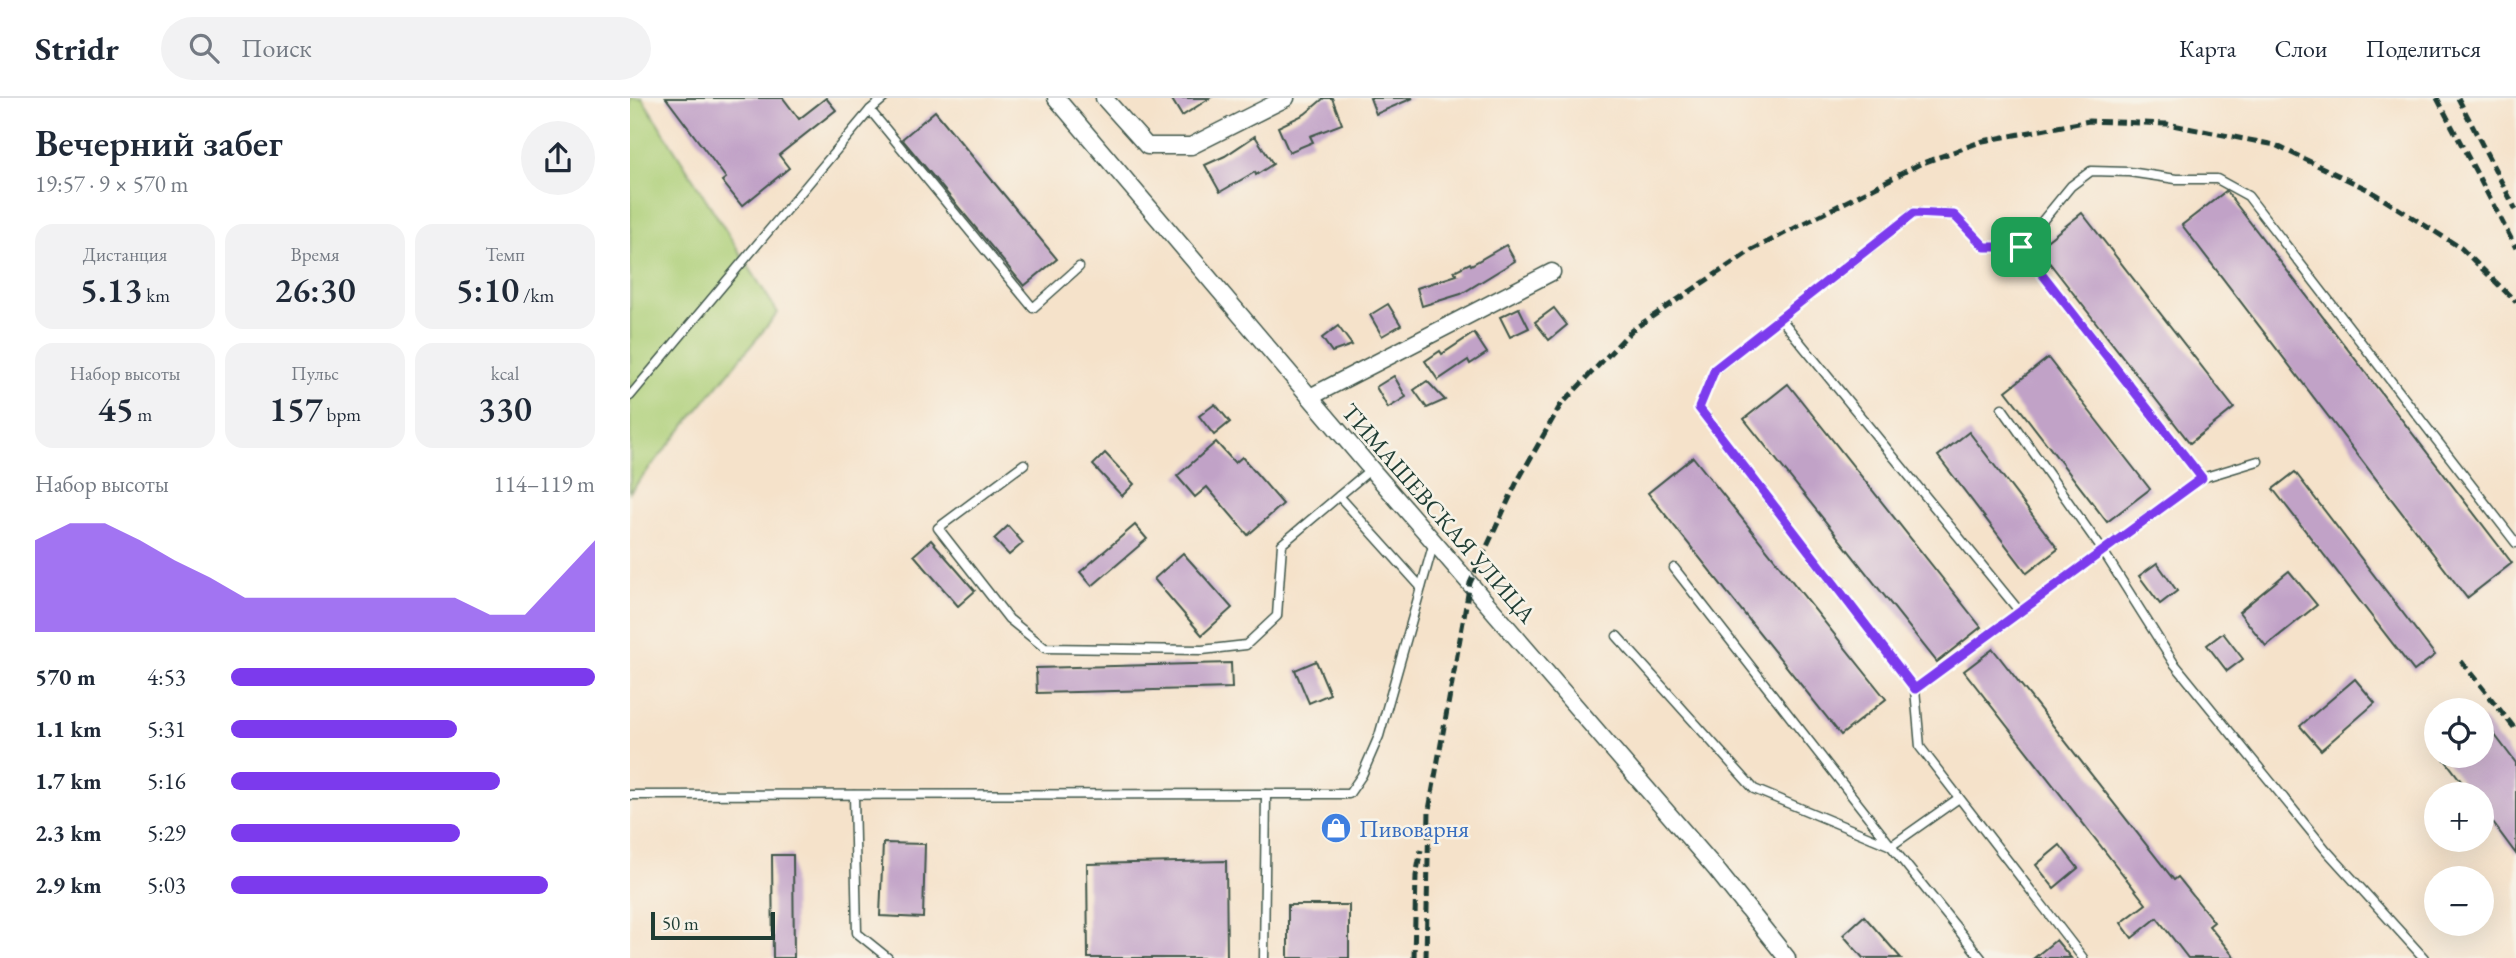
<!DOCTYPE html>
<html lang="ru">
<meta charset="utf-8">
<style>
:root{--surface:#fff;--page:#f2f2f3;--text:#1f2937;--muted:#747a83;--line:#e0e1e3;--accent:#7c3aed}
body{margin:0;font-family:"EB Garamond",serif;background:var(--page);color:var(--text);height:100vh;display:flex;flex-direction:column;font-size:26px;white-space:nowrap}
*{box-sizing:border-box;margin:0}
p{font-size:23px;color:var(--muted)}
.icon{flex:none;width:38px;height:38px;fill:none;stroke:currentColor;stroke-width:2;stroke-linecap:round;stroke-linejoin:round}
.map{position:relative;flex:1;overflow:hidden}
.drawer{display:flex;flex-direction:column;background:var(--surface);width:630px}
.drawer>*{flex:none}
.tools{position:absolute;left:1794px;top:600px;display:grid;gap:14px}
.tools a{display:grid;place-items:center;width:70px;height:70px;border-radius:50%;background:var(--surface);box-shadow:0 7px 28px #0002;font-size:35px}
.scale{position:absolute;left:21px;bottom:18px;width:124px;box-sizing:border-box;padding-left:7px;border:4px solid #1f3d34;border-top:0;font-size:19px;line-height:24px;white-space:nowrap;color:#1f3d34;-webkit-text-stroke:5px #f7f3e8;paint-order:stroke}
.pin{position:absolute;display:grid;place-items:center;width:60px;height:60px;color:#fff;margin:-30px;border-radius:14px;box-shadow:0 4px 10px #0006}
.round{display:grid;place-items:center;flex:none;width:74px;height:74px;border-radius:37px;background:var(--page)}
.overview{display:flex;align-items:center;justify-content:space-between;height:119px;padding:0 35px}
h1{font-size:38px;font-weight:600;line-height:52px}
.metrics{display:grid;grid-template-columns:repeat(3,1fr);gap:10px;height:119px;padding:7px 35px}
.metrics div{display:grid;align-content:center;border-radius:18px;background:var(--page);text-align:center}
.metrics b{font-size:35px;font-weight:600}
.metrics small{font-size:19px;font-weight:400}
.metrics p{font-size:19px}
.chart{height:196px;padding:14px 35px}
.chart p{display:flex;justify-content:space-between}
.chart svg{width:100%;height:126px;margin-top:7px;fill:var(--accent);opacity:.7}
ul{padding:0 35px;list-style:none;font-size:23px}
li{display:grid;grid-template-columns:112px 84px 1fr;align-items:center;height:52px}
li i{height:18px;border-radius:9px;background:var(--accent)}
header{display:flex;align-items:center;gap:42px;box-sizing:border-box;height:98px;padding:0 35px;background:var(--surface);border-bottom:2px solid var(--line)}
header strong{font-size:33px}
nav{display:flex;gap:38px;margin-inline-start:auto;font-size:24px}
.search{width:490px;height:63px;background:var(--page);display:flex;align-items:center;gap:18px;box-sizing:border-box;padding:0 24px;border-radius:38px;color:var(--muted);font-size:26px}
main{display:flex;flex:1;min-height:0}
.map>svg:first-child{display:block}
.green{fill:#adcf78;stroke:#668656;stroke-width:2}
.building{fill:#c1a2c7}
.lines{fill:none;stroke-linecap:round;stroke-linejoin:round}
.service-casing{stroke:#3f564a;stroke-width:11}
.minor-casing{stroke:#3f564a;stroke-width:19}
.service{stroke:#fff;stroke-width:8}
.minor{stroke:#fff;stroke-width:16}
.rail{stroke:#1f3d34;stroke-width:5;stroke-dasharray:10 5;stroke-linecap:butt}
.route-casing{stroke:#fff;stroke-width:14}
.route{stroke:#7c3aed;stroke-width:9}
.labels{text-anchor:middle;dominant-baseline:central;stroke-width:5;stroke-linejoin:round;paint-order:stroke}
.street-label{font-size:24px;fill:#1f3d34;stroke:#f7f3e8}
.shop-label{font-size:24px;fill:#366cbe;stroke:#f7f3e8;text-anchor:start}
</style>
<header>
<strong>Stridr</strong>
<div class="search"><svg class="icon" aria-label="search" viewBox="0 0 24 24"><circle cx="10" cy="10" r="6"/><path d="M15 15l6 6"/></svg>Поиск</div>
<nav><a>Карта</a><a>Слои</a><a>Поделиться</a></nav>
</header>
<main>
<section class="drawer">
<div class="overview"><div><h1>Вечерний забег</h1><p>19:57 · 9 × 570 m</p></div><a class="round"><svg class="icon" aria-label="share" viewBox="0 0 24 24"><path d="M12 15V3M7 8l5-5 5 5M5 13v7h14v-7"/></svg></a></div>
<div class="metrics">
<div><p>Дистанция</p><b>5.13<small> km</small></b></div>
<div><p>Время</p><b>26:30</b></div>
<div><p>Темп</p><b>5:10<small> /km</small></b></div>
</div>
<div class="metrics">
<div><p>Набор высоты</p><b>45<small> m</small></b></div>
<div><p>Пульс</p><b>157<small> bpm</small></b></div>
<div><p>kcal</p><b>330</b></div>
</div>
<div class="chart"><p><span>Набор высоты</span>114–119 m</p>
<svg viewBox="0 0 160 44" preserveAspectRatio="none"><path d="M0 44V12L10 6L20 6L30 12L40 19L50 25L60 32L70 32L80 32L90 32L100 32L110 32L120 32L130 38L140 38L150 25L160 12V44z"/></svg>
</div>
<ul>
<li><b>570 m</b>4:53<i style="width:100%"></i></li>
<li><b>1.1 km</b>5:31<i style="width:62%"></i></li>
<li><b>1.7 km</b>5:16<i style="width:74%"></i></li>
<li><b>2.3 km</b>5:29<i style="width:63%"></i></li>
<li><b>2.9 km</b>5:03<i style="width:87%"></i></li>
</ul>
</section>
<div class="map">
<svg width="1886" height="860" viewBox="0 0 1886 860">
<rect width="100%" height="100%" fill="#f7f3e8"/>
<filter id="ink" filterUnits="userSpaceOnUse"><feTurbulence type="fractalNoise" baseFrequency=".0143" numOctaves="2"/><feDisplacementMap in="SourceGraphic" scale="14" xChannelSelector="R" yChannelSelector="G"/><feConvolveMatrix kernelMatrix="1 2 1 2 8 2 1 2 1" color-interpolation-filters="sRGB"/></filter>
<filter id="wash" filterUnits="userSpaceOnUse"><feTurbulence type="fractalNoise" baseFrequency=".00686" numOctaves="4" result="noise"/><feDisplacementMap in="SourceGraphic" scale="28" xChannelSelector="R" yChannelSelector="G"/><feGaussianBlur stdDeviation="1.57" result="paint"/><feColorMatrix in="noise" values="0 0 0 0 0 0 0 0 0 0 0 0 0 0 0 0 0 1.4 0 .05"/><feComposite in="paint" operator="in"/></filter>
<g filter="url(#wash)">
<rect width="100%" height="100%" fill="#f5e2ca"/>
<!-- green -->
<path class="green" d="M 0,0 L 12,0 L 148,215 L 0,394 Z"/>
<g id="blocks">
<!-- building -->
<g class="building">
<path d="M 36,0 L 153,0 L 169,21 L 196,0 L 206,12 L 149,57 L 159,70 L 112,108 L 92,83 L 96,80 Z"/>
<path d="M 541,0 L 580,0 L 552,18 Z"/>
<path d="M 694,0 L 702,0 L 712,26 L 680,38 L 683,44 L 659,54 L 648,29 L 675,16 Z"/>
<path d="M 740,0 L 783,0 L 746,16 Z"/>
<path d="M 305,13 L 427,161 L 394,188 L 272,41 Z"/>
<path d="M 625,38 L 643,66 L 626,77 L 625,74 L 590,94 L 575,67 L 595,58 Z"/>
<path d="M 1596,93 L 1882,465 L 1837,500 L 1552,127 Z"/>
<path d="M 1452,115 L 1604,310 L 1560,345 L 1408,150 Z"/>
<path d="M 876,147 L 885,163 L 831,196 L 792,208 L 787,190 L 827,177 L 824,173 L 840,165 L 841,167 Z"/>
<path d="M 758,206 L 771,227 L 752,238 L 740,217 Z"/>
<path d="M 889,210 L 899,230 L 880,239 L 870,219 Z"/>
<path d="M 924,210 L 937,227 L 919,242 L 905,224 Z"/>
<path d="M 708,228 L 722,247 L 702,254 L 692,240 Z"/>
<path d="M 844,235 L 857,255 L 840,266 L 838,262 L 808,282 L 795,263 L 810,253 L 812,256 Z"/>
<path d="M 1418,260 L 1520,391 L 1477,424 L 1376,293 Z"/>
<path d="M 764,278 L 776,299 L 758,310 L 746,289 Z"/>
<path d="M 797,283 L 815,302 L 797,310 L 784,292 Z"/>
<path d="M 1158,286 L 1351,529 L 1307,564 L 1114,321 Z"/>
<path d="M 585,306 L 600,324 L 584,337 L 569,318 Z"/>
<path d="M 1339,334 L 1428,451 L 1397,475 L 1308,358 Z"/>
<path d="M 586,344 L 605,365 L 612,359 L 653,406 L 618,437 L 577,389 L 565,399 L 547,378 Z"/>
<path d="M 475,355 L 504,386 L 492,398 L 463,367 Z"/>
<path d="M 1063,359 L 1256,601 L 1211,637 L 1018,395 Z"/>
<path d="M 1665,374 L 1805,557 L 1784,573 L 1643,391 Z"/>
<path d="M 505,427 L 517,441 L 462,488 L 450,474 Z"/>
<path d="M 378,428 L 393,445 L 379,457 L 364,441 Z"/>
<path d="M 301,442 L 345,493 L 328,508 L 284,457 Z"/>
<path d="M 553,455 L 602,510 L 572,537 L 524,481 Z"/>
<path d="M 1527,465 L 1547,493 L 1530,506 L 1509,478 Z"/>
<path d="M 1659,473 L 1687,507 L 1636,548 L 1609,514 Z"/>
<path d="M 1593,535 L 1613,561 L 1597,573 L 1577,547 Z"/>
<path d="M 1363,551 L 1544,782 L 1548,779 L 1584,824 L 1579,828 L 1605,860 L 1558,860 L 1527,820 L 1502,840 L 1491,825 L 1516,806 L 1334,573 Z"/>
<path d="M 686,563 L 700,596 L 679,605 L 665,572 Z"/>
<path d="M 601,565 L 602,590 L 407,595 L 406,570 Z"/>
<path d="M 1725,581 L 1745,605 L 1691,652 L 1670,628 Z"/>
<path d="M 1852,620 L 1886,665 L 1886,756 L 1852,710 L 1852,696 L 1841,696 L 1812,658 L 1852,658 Z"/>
<path d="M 253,745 L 295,746 L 293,820 L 250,818 Z"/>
<path d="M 1430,747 L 1448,770 L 1424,790 L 1406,767 Z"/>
<path d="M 142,757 L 163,757 L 164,860 L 143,860 Z"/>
<path d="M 596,763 L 597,860 L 458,860 L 457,766 Z"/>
<rect x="658" y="807" width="61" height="53"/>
<path d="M 1234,818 L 1271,860 L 1233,860 L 1213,837 Z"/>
<path d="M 1426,842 L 1441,860 L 1404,860 Z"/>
</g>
</g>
</g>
<g filter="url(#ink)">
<use href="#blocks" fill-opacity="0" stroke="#3f564a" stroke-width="2"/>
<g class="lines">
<!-- service casing -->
<g class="service-casing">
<g id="service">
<path d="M 254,0 L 240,12 L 403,210 L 449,169"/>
<path d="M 1391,149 L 1441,88 L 1461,73 L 1499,74 L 1546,81 L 1587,81 L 1618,98 L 1886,445"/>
<path d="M 1151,221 L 1390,514"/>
<path d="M 0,298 L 240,12"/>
<path d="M 1372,310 L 1473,453 L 1543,564 L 1696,752 L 1794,860"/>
<path d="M 394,366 L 308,430 L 379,521 L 415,550 L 572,552 L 616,547 L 647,518 L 652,446 L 741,371"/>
<path d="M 709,398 L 791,489"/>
<path d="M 1044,470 L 1261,748 L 1329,700"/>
<path d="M 987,538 L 1124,691 L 1261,748 L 1351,860"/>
<path d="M 1285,591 L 1572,380 L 1628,363"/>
<path d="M 0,697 L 719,696 L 732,677 L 749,638 L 804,444"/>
<path d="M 224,697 L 227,835 L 258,860"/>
<path d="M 634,860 L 636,696"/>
<path d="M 1453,860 L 1290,649 L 1285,591 L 1069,310 L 1085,271 L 1284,115 L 1324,117 L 1355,149 L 1391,149 L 1572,380"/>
</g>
</g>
<!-- minor casing -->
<g class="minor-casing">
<g id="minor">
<path d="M 426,0 L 741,371 L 1085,770 L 1157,860"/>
<path d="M 474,0 L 517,48 L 561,48 L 656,0"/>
<path d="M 680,299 L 922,174"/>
</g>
</g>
<!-- service -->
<use href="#service" class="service"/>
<!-- minor -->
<use href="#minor" class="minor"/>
<!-- rail -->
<g class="rail">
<path d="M 1807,0 L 1886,150"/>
<path d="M 1828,0 L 1886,112"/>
<path d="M 1831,563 L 1886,632"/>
<path d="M 784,860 L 786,778 L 791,752"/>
<path d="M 796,860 L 799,712 L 840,485 L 886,386 L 930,308 L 1002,232 L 1122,152 L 1290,66 L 1353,43 L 1459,23 L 1537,26 L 1645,47 L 1737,91 L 1831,150 L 1886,204"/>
</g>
</g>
</g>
<g class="lines" filter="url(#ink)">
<!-- route casing -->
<g class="route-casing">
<path id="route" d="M 1284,115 L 1324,117 L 1355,149 L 1391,149 L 1572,380 L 1285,591 L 1069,310 L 1085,271 Z"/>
</g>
<!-- route -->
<use href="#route" class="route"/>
</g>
<!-- icons -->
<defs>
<g id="shop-disc" transform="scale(1.575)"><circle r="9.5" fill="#3f7fe0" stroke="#f7f3e8"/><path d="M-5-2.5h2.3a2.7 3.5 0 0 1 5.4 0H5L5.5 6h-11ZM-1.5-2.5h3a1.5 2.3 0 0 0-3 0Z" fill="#fff"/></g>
</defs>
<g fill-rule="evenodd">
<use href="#shop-disc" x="706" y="730"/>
</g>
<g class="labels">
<!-- street labels -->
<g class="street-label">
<text transform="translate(809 415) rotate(49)">ТИМАШЕВСКАЯ УЛИЦА</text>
</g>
<!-- shop labels -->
<g class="shop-label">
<text x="729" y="730">Пивоварня</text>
</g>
</g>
</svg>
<div class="tools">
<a><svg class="icon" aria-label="locate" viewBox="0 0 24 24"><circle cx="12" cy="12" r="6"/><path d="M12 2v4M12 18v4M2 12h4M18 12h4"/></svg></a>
<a>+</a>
<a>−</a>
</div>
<div class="scale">50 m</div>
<div class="pin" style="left:1391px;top:149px;background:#1e9e55"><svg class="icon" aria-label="arrive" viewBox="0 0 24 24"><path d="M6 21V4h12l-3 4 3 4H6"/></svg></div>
</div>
</main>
